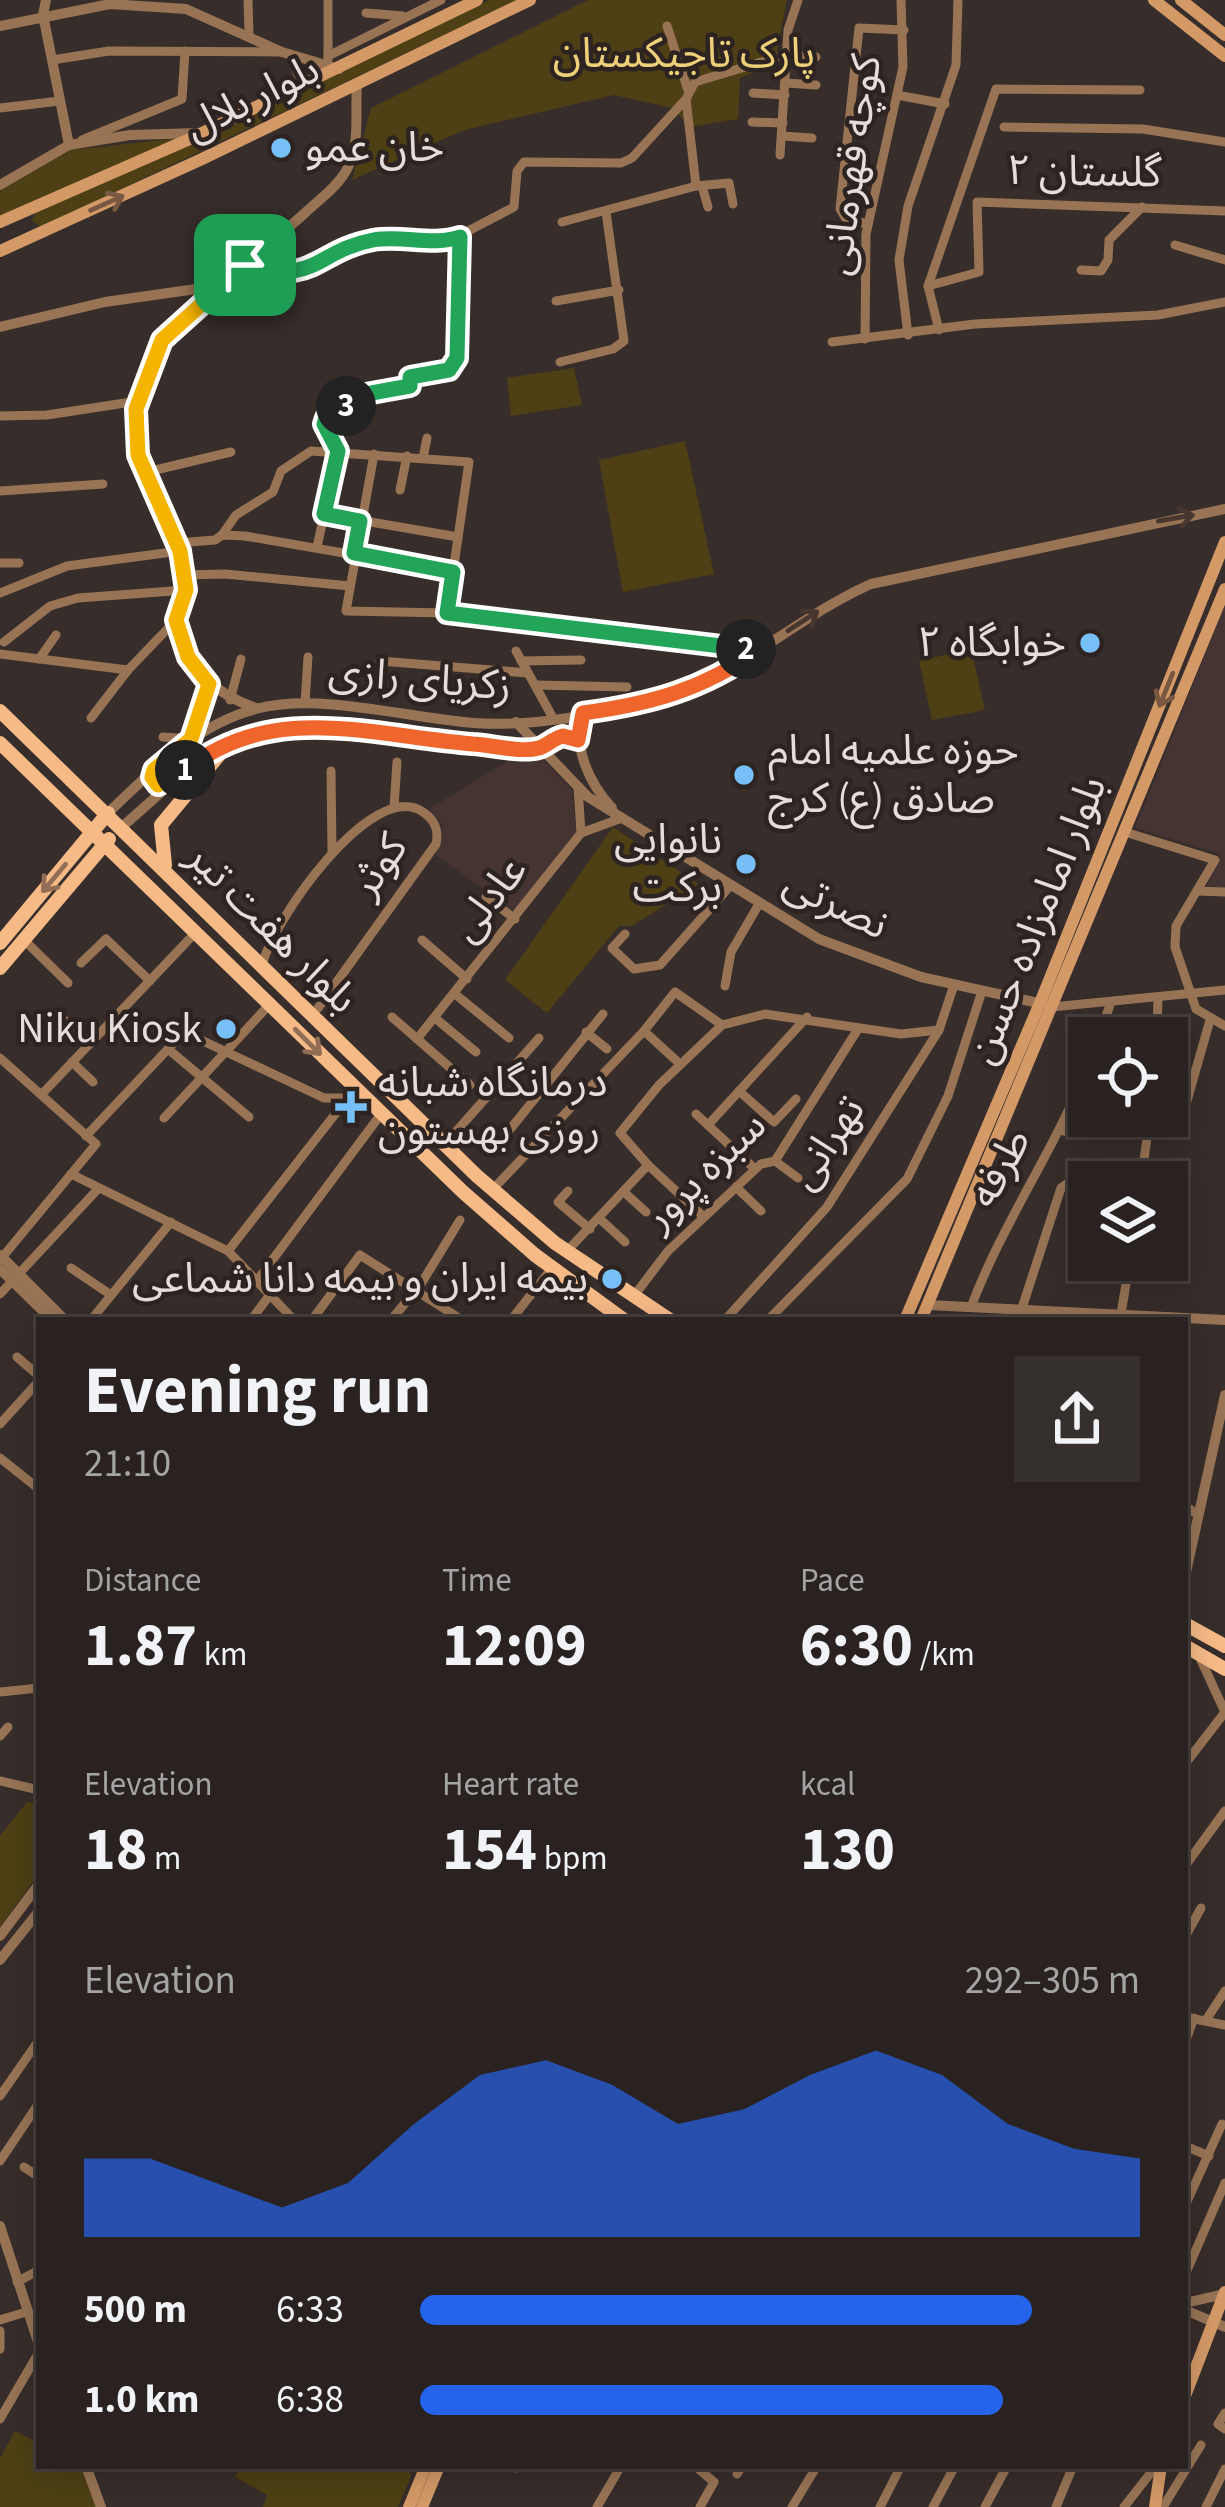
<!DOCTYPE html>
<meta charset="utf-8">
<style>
:root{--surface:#292220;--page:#352f2d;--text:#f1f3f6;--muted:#a5a4a5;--line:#453f3e;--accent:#2563eb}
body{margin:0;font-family:"Source Sans 3","Noto Sans Arabic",sans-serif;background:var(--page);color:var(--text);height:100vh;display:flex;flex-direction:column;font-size:45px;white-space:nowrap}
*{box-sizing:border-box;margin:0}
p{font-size:39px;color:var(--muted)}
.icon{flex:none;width:66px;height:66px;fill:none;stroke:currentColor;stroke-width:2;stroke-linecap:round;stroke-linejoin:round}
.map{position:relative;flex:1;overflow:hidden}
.side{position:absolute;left:36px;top:1317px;width:1152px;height:1152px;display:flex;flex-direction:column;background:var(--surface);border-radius:0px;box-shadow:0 6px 30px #0003,0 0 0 3px var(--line)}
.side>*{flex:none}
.fabs{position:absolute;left:1068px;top:1017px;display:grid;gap:24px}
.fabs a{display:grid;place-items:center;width:120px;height:120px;border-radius:0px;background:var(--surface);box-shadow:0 6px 30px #0003,0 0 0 3px var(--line);font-size:60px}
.pin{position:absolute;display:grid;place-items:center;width:102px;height:102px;color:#fff;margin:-51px;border-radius:24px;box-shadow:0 6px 18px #0006}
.km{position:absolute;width:60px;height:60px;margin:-30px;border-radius:50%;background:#222;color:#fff;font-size:33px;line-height:60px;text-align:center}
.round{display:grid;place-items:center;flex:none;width:126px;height:126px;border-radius:0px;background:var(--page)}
.overview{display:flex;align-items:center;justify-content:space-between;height:204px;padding:0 48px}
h1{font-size:66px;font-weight:700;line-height:90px}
.figures{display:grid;grid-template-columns:repeat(3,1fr);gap:18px;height:204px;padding:12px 48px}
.figures div{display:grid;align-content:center}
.figures b{font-size:60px;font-weight:700}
.figures small{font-size:33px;font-weight:400}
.figures p{font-size:33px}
.chart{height:336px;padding:24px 48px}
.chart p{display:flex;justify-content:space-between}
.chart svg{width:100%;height:216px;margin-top:12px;fill:var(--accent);opacity:.7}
ul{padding:0 48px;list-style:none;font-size:39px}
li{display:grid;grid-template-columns:192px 144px 1fr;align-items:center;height:90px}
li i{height:30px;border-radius:15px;background:var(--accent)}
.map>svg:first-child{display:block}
.built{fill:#453431}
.green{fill:#4e4014}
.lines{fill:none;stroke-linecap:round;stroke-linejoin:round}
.minor{stroke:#987455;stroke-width:9}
.tertiary{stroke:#987455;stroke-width:10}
.secondary{stroke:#d39967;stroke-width:12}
.primary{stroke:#f6ba87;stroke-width:14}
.oneway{stroke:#785840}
.oneway2{stroke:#48372e}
.oneway3{stroke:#926e54}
.split-1-casing{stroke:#fff;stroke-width:24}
.split-2-casing{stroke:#fff;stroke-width:24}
.split-3-casing{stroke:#fff;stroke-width:24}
.split-4-casing{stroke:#fff;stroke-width:24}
.split-1{stroke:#f5b400;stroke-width:15}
.split-2{stroke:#f0652b;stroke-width:15}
.split-3{stroke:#22a559;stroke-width:15}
.split-4{stroke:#22a559;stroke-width:15}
.poi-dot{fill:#76c0f7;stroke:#2d2321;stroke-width:4.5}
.labels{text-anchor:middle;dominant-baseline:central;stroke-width:9;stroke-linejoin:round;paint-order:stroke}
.park-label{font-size:42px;fill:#edd079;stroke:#2d2321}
.street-label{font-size:42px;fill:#e4dddc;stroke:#2d2321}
.poi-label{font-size:42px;fill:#e4dddc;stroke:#2d2321;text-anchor:end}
</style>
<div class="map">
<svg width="1225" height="2507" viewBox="0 0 1225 2507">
<rect width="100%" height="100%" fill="#372d2b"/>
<!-- built -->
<g class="built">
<path d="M 1225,605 L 1225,888 L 1207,886 L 1221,854 L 1135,828 Z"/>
<path d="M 511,759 L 542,759 L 572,790 L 576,831 L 515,912 L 436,855 L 443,825 L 429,809 Z"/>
</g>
<!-- green -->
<g class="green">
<path d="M 490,0 L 518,0 L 41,227 L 32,221 L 35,213 Z"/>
<path d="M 588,0 L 787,0 L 774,65 L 740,78 L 738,119 L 690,127 L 672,108 L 614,95 L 464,130 L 352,180 L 371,108 Z"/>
<path d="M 181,138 L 0,219 L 0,191 L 71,150 Z"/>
<path d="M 574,368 L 582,405 L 511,416 L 507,378 Z"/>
<path d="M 685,441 L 714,574 L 623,592 L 599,460 Z"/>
<path d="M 971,649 L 985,710 L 932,720 L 919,661 Z"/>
<path d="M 613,827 L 698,884 L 632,926 L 619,926 L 547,1013 L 505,980 Z"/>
<path d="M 27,1802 L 39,1804 L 39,1873 L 0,1927 L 0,1836 Z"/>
<path d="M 15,2431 L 39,2443 L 39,2466 L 82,2466 L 100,2507 L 0,2507 L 0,2458 Z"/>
<path d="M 241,2466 L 398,2466 L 412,2474 L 398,2507 L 263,2507 L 267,2495 L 235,2477 Z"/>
</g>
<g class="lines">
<!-- minor -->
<g class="minor">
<path d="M 248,0 L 249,35"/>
<path d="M 366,13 L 403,16"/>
<path d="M 667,26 L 688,90"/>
<path d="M 328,56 L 441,0"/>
<path d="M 52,60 L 109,51 L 280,52"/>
<path d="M 328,60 L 328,0"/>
<path d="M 786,83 L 816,85"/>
<path d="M 753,93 L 785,95"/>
<path d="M 897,95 L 945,104"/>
<path d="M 0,108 L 60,101"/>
<path d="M 752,122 L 783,123"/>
<path d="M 1004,127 L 1143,129 L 1225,142"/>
<path d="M 782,136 L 812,138"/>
<path d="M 82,140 L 182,99 L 185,51"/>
<path d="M 780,155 L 788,30 L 798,0"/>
<path d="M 696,186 L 686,99 L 695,82 L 788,54 L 816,57"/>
<path d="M 702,186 L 708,207"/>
<path d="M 562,222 L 696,186 L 729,183 L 733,204"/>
<path d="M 868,224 L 846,219 L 840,209 L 859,28 L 904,30"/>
<path d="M 1175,245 L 1225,260"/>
<path d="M 245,265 L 288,275 L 366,242 L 451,240 L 514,207 L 517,171 L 524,162 L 621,163 L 632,158 L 686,99"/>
<path d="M 1081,270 L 1101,271 L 1108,260 L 1109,240 L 1142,207"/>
<path d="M 928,286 L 979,272 L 977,202 L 1225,211"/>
<path d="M 556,301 L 619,290"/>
<path d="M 939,330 L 928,286 L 996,89 L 1140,90"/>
<path d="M 908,335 L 899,260 L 908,206 L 956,65 L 958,0"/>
<path d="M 865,339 L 866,234 L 903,67 L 901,0"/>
<path d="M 832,342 L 975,324 L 1158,315 L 1225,302"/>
<path d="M 560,362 L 613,349 L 624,341 L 606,212"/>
<path d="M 0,416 L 47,415 L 138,401"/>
<path d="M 374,454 L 346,611 L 447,613 L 758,650"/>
<path d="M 423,458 L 427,438"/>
<path d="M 147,472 L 231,452"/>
<path d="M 400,490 L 407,456"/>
<path d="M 0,491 L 103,484"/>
<path d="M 324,514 L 458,537"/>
<path d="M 222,535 L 236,515 L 273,492 L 281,471 L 311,451 L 469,462 L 447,613"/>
<path d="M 177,543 L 215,540 L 222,535 L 245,536 L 453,572"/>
<path d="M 317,547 L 338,451 L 324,425 L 326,418 L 366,394 L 410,386 L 411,377 L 449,370 L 457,358 L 460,237"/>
<path d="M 0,563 L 19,563"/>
<path d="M 184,575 L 225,574 L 350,586"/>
<path d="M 0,593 L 67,566 L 180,551"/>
<path d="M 4,642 L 50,606 L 78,598 L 186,590"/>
<path d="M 516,651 L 553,718"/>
<path d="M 0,654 L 128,670"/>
<path d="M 39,659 L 56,635"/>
<path d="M 380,661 L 528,673"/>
<path d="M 521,661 L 581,660"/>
<path d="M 535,685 L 627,687"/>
<path d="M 230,700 L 241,659"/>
<path d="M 305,702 L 308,657"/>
<path d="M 91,718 L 128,670 L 176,620"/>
<path d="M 163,737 L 191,739"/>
<path d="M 331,771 L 332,853"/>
<path d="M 394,807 L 397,762"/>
<path d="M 1125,832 L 1215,860 L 1176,926 L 1175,947 L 1196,1009 L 1225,1026"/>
<path d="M 581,833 L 622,818"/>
<path d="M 1197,891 L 1225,892"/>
<path d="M 486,897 L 515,919"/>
<path d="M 625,934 L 612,948 L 634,969 L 660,965 L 730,886"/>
<path d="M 24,940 L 68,983"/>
<path d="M 422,940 L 467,979"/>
<path d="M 81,963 L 106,939 L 150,981"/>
<path d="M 262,966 C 271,923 372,777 423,812 C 435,820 439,830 436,844 L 318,1008"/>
<path d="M 725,986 L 731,952 L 759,904"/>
<path d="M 455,994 L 509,1038"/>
<path d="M 1052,1007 L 1225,990"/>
<path d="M 392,1017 L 470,1085"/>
<path d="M 62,1018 L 90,1044"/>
<path d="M 435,1018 L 476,1052"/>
<path d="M 722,1025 L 765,1014 L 901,1034 L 939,1030"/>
<path d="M 644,1031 L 680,1064"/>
<path d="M 586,1032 L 607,1049"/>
<path d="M 1098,1038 L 1111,1002"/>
<path d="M 1157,1038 L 1158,997"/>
<path d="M 417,1039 L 581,833 L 578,787"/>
<path d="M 168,1049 L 249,1117"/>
<path d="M 0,1058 L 96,1144 L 0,1260"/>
<path d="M 72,1062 L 93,1082"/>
<path d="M 739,1091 L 774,1122 L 796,1099"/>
<path d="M 42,1094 L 197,931"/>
<path d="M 696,1114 L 755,1169"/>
<path d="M 164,1118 L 270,1004"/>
<path d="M 1110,1121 L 1149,1127"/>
<path d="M 1181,1122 L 1210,1020"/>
<path d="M 708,1125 L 807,1017"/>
<path d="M 1059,1130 L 1080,1134 L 1089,1114"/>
<path d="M 508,1132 L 603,1014"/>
<path d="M 86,1136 L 184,1032 L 324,1098 L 347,1098"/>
<path d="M 445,1144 L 539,1038"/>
<path d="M 775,1161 L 798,1178"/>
<path d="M 648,1165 L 704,1217"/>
<path d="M 71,1174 L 228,1251 L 294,1320"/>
<path d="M 1141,1182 L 1150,1116"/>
<path d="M 736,1187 L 761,1211"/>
<path d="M 493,1189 L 644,1031 L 675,992 L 722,1025"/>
<path d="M 568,1191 L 558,1202 L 590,1229"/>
<path d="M 624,1192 L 646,1212"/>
<path d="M 600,1219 L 625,1242"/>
<path d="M 228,1251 L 347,1099"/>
<path d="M 567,1251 L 648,1165 L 620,1133 L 659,1085 L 722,1025"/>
<path d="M 1083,1253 L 1089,1253"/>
<path d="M 71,1268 L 111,1295"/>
<path d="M 256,1282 L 381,1114"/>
<path d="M 0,1294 L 97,1190"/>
<path d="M 634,1296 L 668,1251 L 761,1164 L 775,1161 L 858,1029"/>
<path d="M 971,1307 C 1003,1222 1056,1148 1089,1063"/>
<path d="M 91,1320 L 171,1222"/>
<path d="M 251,1320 L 269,1296"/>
<path d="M 312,1320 L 360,1255 L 462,1320"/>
<path d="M 391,1320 L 421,1284 L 460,1220"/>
<path d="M 511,1320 L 552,1268"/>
<path d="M 725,1320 L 827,1207 L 939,1030 L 954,985"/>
<path d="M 768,1320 L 907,1179 L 948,1096 L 982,991"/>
<path d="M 1014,1320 L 1022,1308 L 1061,1188 L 1068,1183 L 1089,1188"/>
<path d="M 1120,1320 L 1130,1260"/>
<path d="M 17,1357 L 39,1376"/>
<path d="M 0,1424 L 39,1381"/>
<path d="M 0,1458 L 39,1489"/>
<path d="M 1185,1506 L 1197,1514"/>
<path d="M 1200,1658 L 1225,1712"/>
<path d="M 0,1692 L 39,1688"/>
<path d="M 0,1736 L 8,1727"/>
<path d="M 1185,1764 L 1225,1712"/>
<path d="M 0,1781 L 39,1790"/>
<path d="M 1185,1866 L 1225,1811"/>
<path d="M 1185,1937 L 1201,1908"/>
<path d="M 1185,2017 L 1225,2025"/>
<path d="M 1206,2020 L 1225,1991"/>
<path d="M 1185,2043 L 1194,2018"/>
<path d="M 0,2096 L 39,2040"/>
<path d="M 1185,2146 L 1209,2156"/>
<path d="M 0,2161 L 39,2103"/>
<path d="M 24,2167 L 39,2177"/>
<path d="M 1185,2206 L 1222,2124"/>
<path d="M 1185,2275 L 1225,2183"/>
<path d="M 17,2282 L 39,2270"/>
<path d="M 0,2320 L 26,2312"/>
<path d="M 0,2331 L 0,2349"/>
<path d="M 1225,2413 L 1218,2424 L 1225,2429"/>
<path d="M 0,2419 L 39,2352"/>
<path d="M 695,2466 L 714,2482 L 700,2507"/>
<path d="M 515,2468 L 516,2466"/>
<path d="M 737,2474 L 742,2466"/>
<path d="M 597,2507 L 621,2466"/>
<path d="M 792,2507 L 817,2466"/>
<path d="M 880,2507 L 901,2466"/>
<path d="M 933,2507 L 955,2466"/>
<path d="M 985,2507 L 1007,2466"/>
<path d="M 1056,2507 L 1073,2466"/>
<path d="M 1124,2507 L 1156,2466"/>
<path d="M 1163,2507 L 1201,2445"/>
<path d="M 1206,2507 L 1225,2469"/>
</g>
<!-- tertiary -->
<g class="tertiary">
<path d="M 46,0 L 43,15 L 69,145"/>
<path d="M 0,26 L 110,4 L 186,9 L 282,52 L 339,69"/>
<path d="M 291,56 L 303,86"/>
<path d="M 0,185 L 69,145 L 130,135 L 199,133"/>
<path d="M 0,327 L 105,302 L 217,286"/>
<path d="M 256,708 C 220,696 174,663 176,618 C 177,602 186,592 184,574 C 176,525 133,474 134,427 C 136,327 240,273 306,212 C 320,199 341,184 349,165 C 360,143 355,108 357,83"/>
<path d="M 583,713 C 572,747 589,783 612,808"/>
<path d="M 516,722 L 588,797 L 819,939 L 921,977 L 1043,1004"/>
<path d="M 192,738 L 209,684"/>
<path d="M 108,813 C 151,772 196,724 256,709 C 319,692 408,718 474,723 C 527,727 586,716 638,705 C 727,686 790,620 871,584 L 1225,509"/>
<path d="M 122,827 L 203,755 L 257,731 L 346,729 L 424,740 L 541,748 L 563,736 L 578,740"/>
<path d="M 0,1255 L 65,1320"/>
<path d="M 0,1269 L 52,1320"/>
<path d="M 928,1305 L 1225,1320"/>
<path d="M 1185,1577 L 1225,1395"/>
<path d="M 0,1936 L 39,1884"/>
<path d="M 0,1960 L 39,1911"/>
<path d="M 0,2226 L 39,2345"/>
<path d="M 1185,2303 L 1224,2294"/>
<path d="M 1185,2310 L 1225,2327"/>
<path d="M 86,2466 L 101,2507"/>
</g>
<!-- secondary -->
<g class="secondary">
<path d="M 1154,0 L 1225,56"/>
<path d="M 1181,0 L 1225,35"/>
<path d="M 0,222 L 192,138 L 477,0"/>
<path d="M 0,251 L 202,159 L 530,0"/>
<path d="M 905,1320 L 1040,1003 L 1225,542"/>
<path d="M 921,1320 L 1225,589"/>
<path d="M 1185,2396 L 1225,2292"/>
<path d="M 409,2507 L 426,2466"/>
<path d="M 422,2507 L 439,2466"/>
<path d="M 1155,2507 L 1161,2466"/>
</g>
<!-- primary -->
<g class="primary">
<path d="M 0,711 L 477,1176 L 555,1243 L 670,1320"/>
<path d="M 0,743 L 463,1192 L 535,1255 L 624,1320"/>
<path d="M 165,865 L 161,825 L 229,743"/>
<path d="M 0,943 L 108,813"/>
<path d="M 0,968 L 109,839"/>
<path d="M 1185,1624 L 1225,1646"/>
<path d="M 1185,1646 L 1225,1669"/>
</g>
</g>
<!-- one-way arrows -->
<defs><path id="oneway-shaft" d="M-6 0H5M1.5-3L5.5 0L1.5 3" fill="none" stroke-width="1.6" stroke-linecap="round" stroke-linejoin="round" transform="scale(3)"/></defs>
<g class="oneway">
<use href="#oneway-shaft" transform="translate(107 203) rotate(-24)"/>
<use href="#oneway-shaft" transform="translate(1166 690) rotate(112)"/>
</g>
<g class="oneway2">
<use href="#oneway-shaft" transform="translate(1176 518) rotate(-10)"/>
<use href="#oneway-shaft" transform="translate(803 621) rotate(-33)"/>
</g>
<g class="oneway3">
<use href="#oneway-shaft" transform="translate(54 878) rotate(130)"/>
<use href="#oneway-shaft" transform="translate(308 1042) rotate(45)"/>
</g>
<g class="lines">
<!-- split-1 casing -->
<g class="split-1-casing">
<path id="split-1" d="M 185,770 L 158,785 L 152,777 L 154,770 L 191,739 L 209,684 L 188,657 L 176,620 L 186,590 L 180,551 L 138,455 L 136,409 L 162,340 L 245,265"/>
</g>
<!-- split-2 casing -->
<g class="split-2-casing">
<path id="split-2" d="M 185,770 C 274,700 371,736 473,744 C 492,745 521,753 539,748 C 546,746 554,738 563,736 L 578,740 L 583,713 C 649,704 703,690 758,650 L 746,649"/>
</g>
<!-- split-3 casing -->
<g class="split-3-casing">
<path id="split-3" d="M 346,406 L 326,418 L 324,424 L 338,451 L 324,514 L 360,521 L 354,553 L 453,572 L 447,613 L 746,649"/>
</g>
<!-- split-4 casing -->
<g class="split-4-casing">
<path id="split-4" d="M 245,265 C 317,286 315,251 373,240 C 402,235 433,246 460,237 L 457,358 L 449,370 L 410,377 L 410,386 L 366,394 L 346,406"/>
</g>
<!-- split-1 -->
<use href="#split-1" class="split-1"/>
<!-- split-2 -->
<use href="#split-2" class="split-2"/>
<!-- split-3 -->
<use href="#split-3" class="split-3"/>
<!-- split-4 -->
<use href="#split-4" class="split-4"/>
</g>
<!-- markers -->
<g class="poi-dot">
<circle cx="281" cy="148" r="12"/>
<circle cx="1090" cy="643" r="12"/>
<circle cx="744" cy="775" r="12"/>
<circle cx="746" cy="864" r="12"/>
<circle cx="226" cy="1029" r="12"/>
<path d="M345 1089h12v12h12v12h-12v12h-12v-12h-12v-12h12z"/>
<circle cx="612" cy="1279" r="12"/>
</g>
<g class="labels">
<!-- park labels -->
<g class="park-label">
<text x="684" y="54">پارک تاجیکستان</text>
</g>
<!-- street labels -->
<g class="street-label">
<text transform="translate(252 98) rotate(-26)">بلوار بلال</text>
<text transform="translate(852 165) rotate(-82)">کوچه قهرمانی</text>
<text transform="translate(1084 172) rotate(1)">گلستان ۲</text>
<text transform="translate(420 679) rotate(5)">زکریای رازی</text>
<text transform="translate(379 866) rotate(-55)">کوثر</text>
<text transform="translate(489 899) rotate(-52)">عادلی</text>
<text transform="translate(836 904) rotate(26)">نصرتی</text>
<text transform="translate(1037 920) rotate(-68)">بلوار امامزاده حسن</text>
<text transform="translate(272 928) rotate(45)">بلوار هفت تیر</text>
<text transform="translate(827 1143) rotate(-56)">تهرانی</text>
<text transform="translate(1000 1168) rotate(-61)">طرفه</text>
<text transform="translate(705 1171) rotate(-44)">سبزه پرور</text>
</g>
<!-- poi labels -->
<g class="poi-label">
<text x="305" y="148" text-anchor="start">خان عمو</text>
<text x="1066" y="643">خوابگاه ۲</text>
<text x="768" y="751" text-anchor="start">حوزه علمیه امام<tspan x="768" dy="48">صادق (ع) کرج</tspan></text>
<text x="722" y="840">نانوایی<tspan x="722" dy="48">برکت</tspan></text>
<text x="202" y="1029">Niku Kiosk</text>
<text x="378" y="1083" text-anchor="start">درمانگاه شبانه<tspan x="378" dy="48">روزی بهستون</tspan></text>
<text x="588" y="1279">بیمه ایران و بیمه دانا شماعی</text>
</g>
</g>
</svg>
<div class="fabs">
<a><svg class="icon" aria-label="locate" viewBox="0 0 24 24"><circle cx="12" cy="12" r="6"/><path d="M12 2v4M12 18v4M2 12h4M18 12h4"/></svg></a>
<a><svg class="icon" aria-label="layers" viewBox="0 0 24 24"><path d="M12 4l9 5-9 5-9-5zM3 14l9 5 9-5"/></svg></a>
</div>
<div class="pin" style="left:245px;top:265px;background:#1e9e55"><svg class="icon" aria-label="arrive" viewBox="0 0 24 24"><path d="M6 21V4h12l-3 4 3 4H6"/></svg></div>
<b class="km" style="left:185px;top:770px">1</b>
<b class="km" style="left:746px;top:649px">2</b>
<b class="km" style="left:346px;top:406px">3</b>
<section class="side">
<div class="overview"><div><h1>Evening run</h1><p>21:10</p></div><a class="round"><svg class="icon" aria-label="share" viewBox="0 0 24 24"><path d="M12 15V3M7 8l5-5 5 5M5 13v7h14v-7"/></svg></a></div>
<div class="figures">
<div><p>Distance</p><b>1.87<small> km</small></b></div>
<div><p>Time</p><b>12:09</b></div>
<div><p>Pace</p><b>6:30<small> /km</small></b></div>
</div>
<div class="figures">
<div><p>Elevation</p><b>18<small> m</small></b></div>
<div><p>Heart rate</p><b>154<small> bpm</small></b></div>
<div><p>kcal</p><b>130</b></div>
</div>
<div class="chart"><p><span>Elevation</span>292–305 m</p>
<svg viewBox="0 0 160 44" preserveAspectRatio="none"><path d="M0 44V28L10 28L20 33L30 38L40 33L50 21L60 11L70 8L80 13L90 21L100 18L110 11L120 6L130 11L140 21L150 26L160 28V44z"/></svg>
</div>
<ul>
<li><b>500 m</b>6:33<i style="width:85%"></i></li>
<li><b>1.0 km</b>6:38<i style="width:81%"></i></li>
</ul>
</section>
</div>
